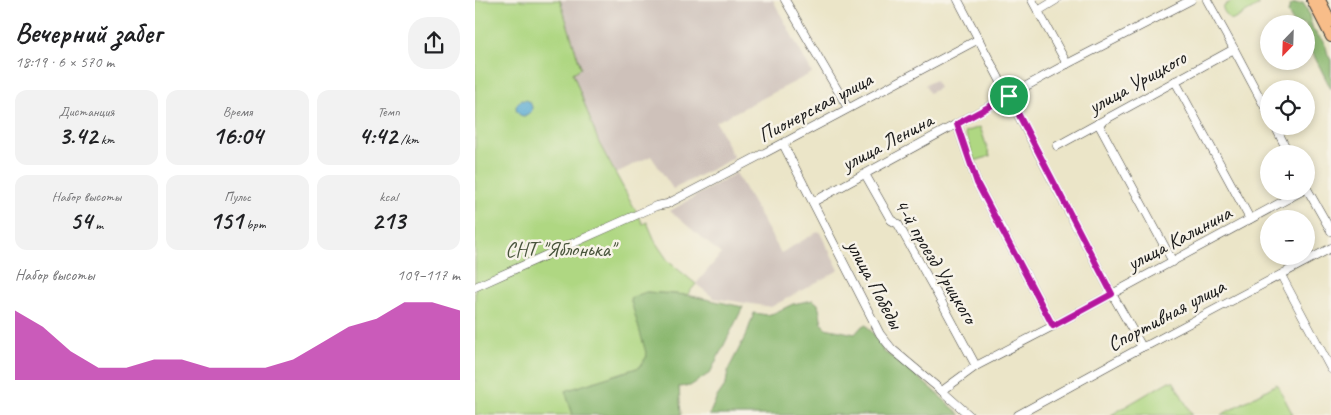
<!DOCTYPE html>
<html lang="ru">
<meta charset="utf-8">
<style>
:root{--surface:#fff;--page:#f2f2f2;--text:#202124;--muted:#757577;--accent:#b5179e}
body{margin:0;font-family:Caveat,sans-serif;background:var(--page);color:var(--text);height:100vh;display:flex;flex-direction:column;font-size:19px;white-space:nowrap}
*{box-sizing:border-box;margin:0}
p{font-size:16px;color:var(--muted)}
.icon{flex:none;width:28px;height:28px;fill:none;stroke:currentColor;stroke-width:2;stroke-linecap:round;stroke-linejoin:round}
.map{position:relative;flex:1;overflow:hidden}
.panel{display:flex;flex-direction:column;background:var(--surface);width:475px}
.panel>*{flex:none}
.needle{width:32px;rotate:203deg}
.fabs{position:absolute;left:785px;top:15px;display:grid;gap:10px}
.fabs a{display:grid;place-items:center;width:55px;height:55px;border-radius:50%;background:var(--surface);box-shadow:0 2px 8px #0003;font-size:25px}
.pin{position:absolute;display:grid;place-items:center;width:42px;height:42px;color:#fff;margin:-21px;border:2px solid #fff;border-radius:50%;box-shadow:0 1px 5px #0007}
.round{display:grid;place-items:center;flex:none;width:52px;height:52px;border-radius:20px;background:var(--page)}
.head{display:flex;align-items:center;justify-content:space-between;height:85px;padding:0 15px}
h1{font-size:28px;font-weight:800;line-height:38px}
.figures{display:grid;grid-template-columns:repeat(3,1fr);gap:8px;height:85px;padding:5px 15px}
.figures div{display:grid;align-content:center;border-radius:12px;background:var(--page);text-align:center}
.figures b{font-size:25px;font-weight:800}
.figures small{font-size:14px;font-weight:400}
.figures p{font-size:14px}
.chart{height:140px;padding:10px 15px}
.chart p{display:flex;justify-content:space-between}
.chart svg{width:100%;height:90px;margin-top:5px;fill:var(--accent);opacity:.7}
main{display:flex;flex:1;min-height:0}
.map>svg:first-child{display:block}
.industrial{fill:#cec1ba}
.green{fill:#afd782;stroke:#667a4f}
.forest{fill:#8bb870;stroke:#546a46}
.water{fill:#55a9d1;stroke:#386276}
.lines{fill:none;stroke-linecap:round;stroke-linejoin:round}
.minor-casing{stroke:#3b3a36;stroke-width:9}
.major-casing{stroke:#3b3a36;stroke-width:12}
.minor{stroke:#fff;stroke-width:8}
.major{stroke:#f8bd89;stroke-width:10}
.route-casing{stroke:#fff;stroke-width:10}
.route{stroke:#b5179e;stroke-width:6}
.labels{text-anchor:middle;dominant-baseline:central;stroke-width:5;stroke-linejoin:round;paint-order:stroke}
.street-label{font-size:21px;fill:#1c1c1c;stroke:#f7f3e8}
.park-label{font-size:21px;fill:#48543b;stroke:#f7f3e8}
</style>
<main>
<section class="panel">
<div class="head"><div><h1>Вечерний забег</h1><p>18:19 · 6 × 570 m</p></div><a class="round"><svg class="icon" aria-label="share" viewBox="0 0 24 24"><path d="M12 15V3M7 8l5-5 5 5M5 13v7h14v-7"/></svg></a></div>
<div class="figures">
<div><p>Дистанция</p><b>3.42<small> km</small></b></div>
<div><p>Время</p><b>16:04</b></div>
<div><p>Темп</p><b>4:42<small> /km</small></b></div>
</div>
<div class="figures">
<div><p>Набор высоты</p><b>54<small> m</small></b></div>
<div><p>Пульс</p><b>151<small> bpm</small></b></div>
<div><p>kcal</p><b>213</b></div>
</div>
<div class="chart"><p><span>Набор высоты</span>109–117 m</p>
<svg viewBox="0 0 160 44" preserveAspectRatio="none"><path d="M0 44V10L10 18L20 30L30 38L40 38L50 34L60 34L70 38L80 38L90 38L100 34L110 26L120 18L130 14L140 6L150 6L160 10V44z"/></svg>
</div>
</section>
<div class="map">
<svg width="856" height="415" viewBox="0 0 856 415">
<rect width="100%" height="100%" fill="#f7f3e8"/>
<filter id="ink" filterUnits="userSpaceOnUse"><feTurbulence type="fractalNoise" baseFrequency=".02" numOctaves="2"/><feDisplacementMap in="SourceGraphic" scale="10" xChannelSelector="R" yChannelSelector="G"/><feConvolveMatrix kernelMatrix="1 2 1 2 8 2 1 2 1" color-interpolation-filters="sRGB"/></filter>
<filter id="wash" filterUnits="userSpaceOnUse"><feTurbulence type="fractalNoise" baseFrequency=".0096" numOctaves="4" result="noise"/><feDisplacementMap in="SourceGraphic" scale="20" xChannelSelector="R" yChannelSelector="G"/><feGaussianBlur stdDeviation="1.12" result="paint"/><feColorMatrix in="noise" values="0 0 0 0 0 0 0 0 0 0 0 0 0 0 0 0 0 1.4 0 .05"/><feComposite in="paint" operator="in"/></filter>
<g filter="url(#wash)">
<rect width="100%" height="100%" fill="#ebe5c8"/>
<!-- industrial -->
<g class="industrial">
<path d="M 85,0 L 298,0 L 337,73 L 241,122 L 259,158 L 198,189 L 176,156 L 141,173 L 124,142 L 98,73 L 106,68 Z"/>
<path d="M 460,80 L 464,88 L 454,93 L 450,85 Z"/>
<path d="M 261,173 L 306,253 L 344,231 L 364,270 L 296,307 L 239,298 L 221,284 L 246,254 L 195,211 Z"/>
</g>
<!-- green -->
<g class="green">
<path d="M 0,0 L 85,0 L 106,68 L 98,73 L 124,143 L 168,224 L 172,222 L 181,243 L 194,262 L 221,284 L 212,295 L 172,292 L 172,356 L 165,367 L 91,391 L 98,415 L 0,415 Z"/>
<path d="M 759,0 L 783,0 L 784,5 L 758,20 C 752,20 751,14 748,9 L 750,5 Z"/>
<path d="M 505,127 L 515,156 L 500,161 L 490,132 Z"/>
<path d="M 694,381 L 699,382 L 717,415 L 636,415 Z"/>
<path d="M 802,384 L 818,415 L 746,415 Z"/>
</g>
<!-- forest -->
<g class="forest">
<path d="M 828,3 L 832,9 L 838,30 L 848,41 L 851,47 L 853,55 L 856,60 L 856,89 L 831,40 L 831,24 L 819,24 L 813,12 L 815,6 L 817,4 Z"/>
<path d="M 171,292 L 212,295 L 268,307 L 235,373 L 215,386 L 204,387 L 206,415 L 98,415 L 90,391 L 165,367 L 172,356 L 155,298 Z"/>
<path d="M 338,300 L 343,304 L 347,323 L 350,328 L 380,334 L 387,326 L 391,325 L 401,337 L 409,352 L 427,363 L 486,415 L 234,415 L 242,397 L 251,384 L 253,370 L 272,333 L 279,313 L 292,315 L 299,313 L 318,304 Z"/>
</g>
<!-- water -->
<circle class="water" cx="49" cy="108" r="8"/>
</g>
<g filter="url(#ink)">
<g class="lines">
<!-- minor casing -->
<g class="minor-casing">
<g id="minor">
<path d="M 310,0 L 373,108"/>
<path d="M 483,0 L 637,294 L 667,347"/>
<path d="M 557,0 L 592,64"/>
<path d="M 732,0 L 759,49 L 794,115"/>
<path d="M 563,11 L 581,0"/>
<path d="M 700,81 L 775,219"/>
<path d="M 623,123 L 698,262"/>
<path d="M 482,124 L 502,183 L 578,326"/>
<path d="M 800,126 L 814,154"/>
<path d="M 308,144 L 405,334 L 417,349 L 467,391 L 494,415"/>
<path d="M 582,146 L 759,49"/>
<path d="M 390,174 L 416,220 L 423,224 L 466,301 L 501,366"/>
<path d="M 831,187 L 856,231"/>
<path d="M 338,202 L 590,65 L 716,0"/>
<path d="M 806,275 L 856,369"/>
<path d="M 0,287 L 141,224 L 181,206 L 192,204 C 297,150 400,94 504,39"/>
<path d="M 467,391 L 501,366 L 578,326 L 827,191"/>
<path d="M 543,415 L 667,347 L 675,344 L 856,248"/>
</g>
</g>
<!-- major casing -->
<g class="major-casing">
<g id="major">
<path d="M 837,0 L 856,37"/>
<path d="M 845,0 L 856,22"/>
</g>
</g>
<!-- minor -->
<use href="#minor" class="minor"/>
<!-- major -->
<use href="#major" class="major"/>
</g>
</g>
<g class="lines" filter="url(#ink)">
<!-- route casing -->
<g class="route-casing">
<path id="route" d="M 534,96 L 637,294 L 578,326 L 502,183 L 482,124 Z"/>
</g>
<!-- route -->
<use href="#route" class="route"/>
</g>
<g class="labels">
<!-- street labels -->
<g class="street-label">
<text transform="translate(662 82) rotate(-29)">улица Урицкого</text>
<text transform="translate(340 107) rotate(-28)">Пионерская улица</text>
<text transform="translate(412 142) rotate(-28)">улица Ленина</text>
<text transform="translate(704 238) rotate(-28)">улица Калинина</text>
<text transform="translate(461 261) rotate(59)">4-й проезд Урицкого</text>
<text transform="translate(400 284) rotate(62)">улица Победы</text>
<text transform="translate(691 315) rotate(-28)">Спортивная улица</text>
</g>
<!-- park labels -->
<g class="park-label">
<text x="85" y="249">СНТ "Яблонька"</text>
</g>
</g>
</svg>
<div class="fabs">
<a><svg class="needle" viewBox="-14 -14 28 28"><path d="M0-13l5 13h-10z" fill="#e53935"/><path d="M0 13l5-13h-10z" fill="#757577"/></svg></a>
<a><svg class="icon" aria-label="locate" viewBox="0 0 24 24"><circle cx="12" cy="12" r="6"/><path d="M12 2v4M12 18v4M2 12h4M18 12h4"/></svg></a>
<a>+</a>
<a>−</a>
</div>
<div class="pin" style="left:534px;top:96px;background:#1e9e55"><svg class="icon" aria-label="arrive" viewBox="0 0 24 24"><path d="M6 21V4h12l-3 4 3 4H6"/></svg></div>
</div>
</main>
